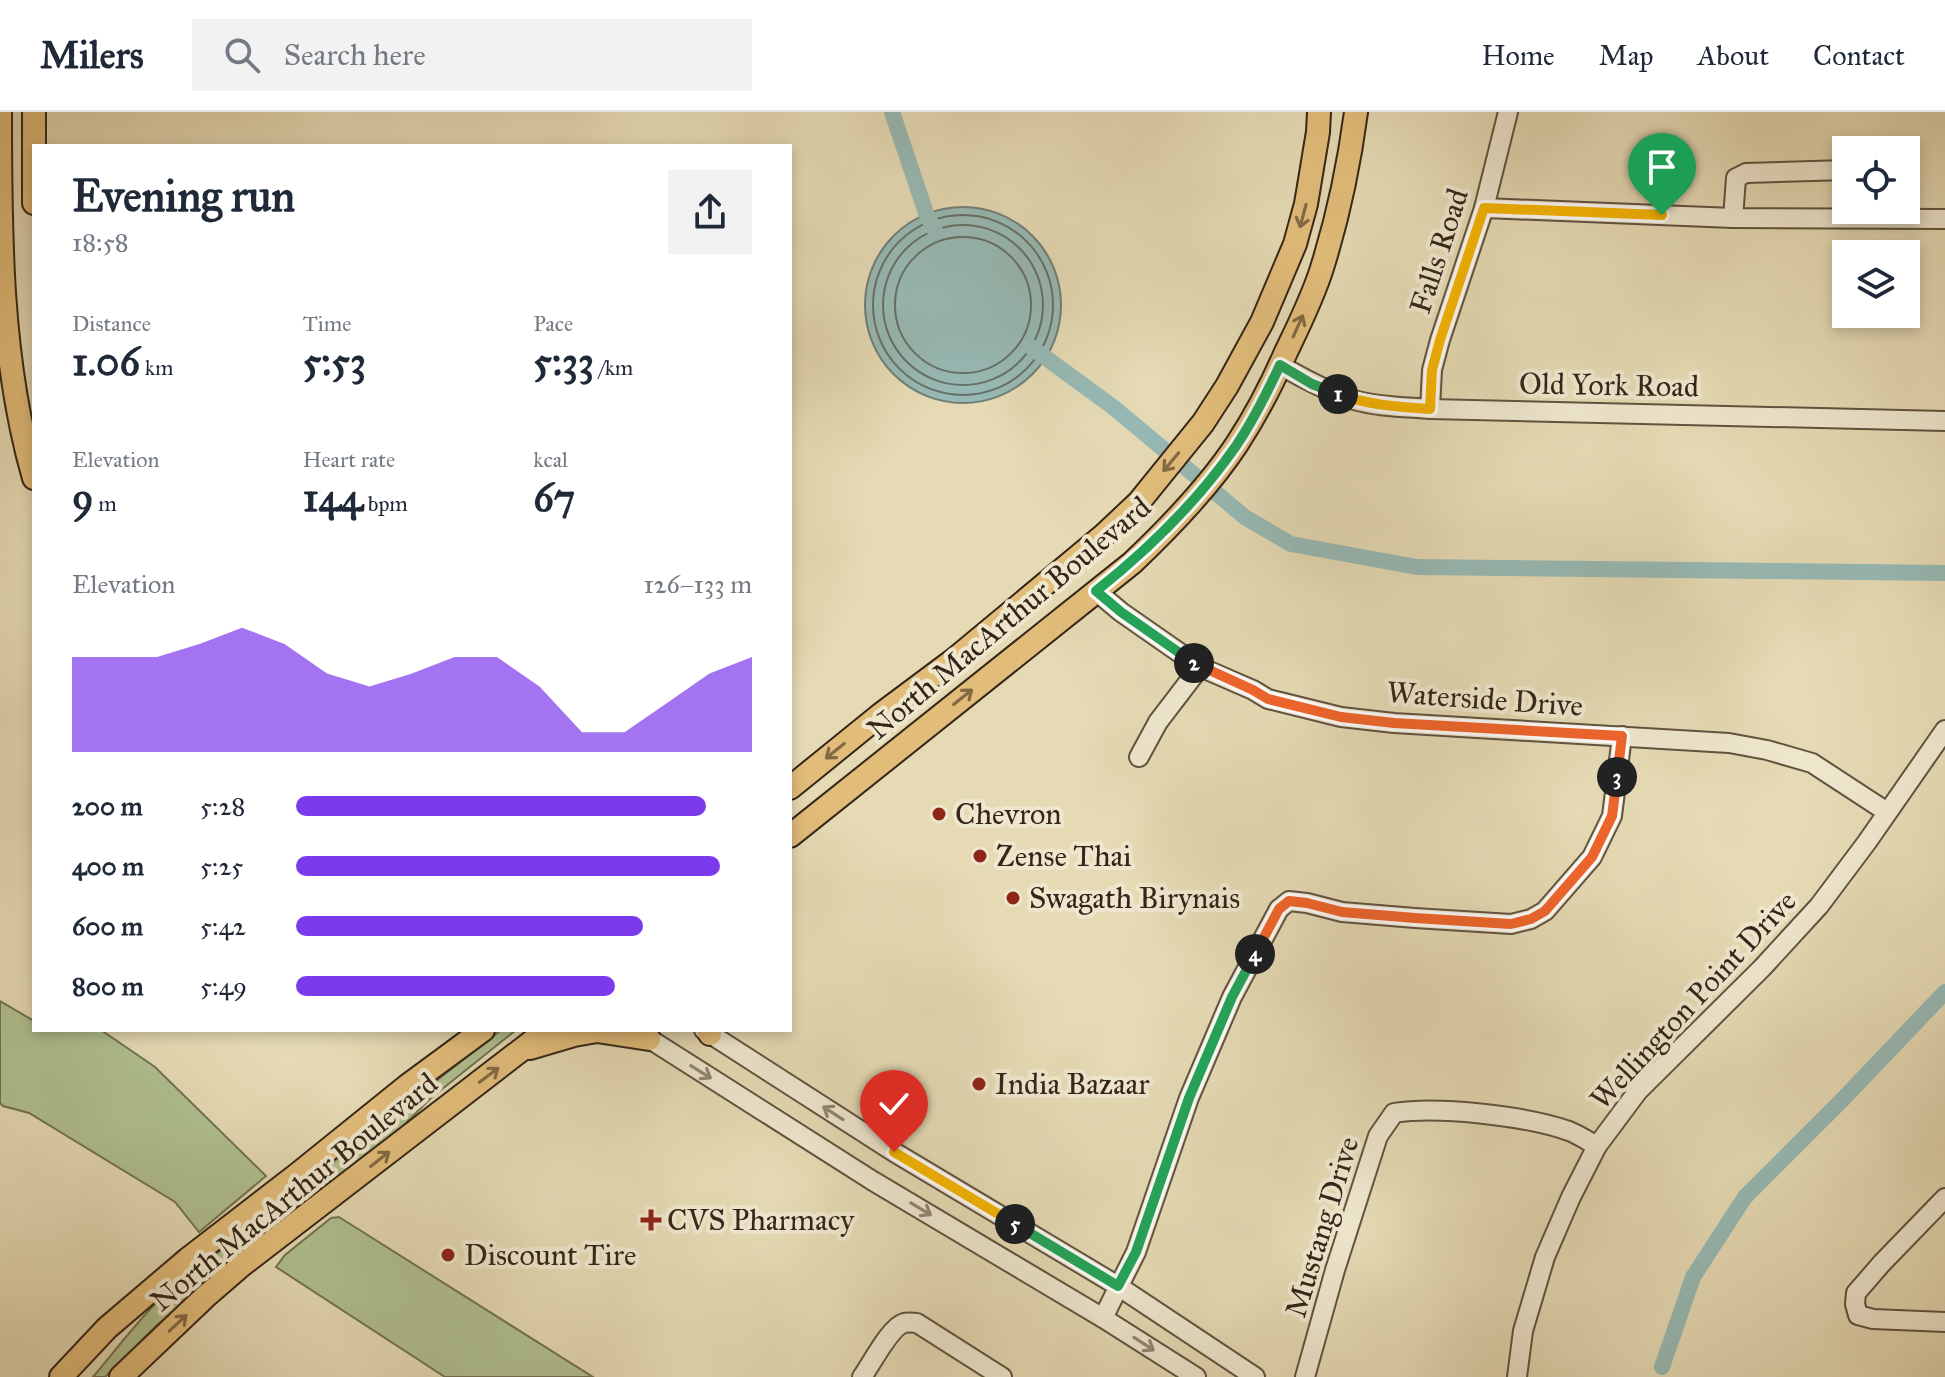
<!DOCTYPE html>
<meta charset="utf-8">
<style>
:root{--surface:#fff;--page:#f2f2f3;--text:#1f2937;--muted:#747a83;--line:#e0e1e3;--accent:#7c3aed}
body{margin:0;font-family:"IM FELL Great Primer",serif;background:var(--page);color:var(--text);height:100vh;display:flex;flex-direction:column;font-size:30px;white-space:nowrap}
*{box-sizing:border-box;margin:0}
p{font-size:26px;color:var(--muted)}
.icon{flex:none;width:44px;height:44px;fill:none;stroke:currentColor;stroke-width:2;stroke-linecap:round;stroke-linejoin:round}
.map{position:relative;flex:1;overflow:hidden}
.side{position:absolute;left:32px;top:32px;width:760px;height:888px;display:flex;flex-direction:column;background:var(--surface);border-radius:0px;box-shadow:0 4px 12px #0003}
.side>*{flex:none}
.fabs{position:absolute;left:1832px;top:24px;display:grid;gap:16px}
.fabs a{display:grid;place-items:center;width:88px;height:88px;border-radius:0px;background:var(--surface);box-shadow:0 4px 12px #0003;font-size:40px}
.pin{position:absolute;display:grid;place-items:center;width:68px;height:68px;color:#fff;margin:-82px -34px;border-radius:50% 50% 50% 0;rotate:-45deg;box-shadow:0 0 8px #0007}
.pin .icon{rotate:45deg}
.km{position:absolute;width:40px;height:40px;margin:-20px;border-radius:50%;background:#222;color:#fff;font-size:22px;line-height:40px;text-align:center}
.round{display:grid;place-items:center;flex:none;width:84px;height:84px;border-radius:0px;background:var(--page)}
.head{display:flex;align-items:center;justify-content:space-between;height:136px;padding:0 40px}
h1{font-size:44px;font-weight:700;line-height:60px}
.metrics{display:grid;grid-template-columns:repeat(3,1fr);gap:12px;height:136px;padding:8px 40px}
.metrics div{display:grid;align-content:center}
.metrics b{font-size:40px;font-weight:700}
.metrics small{font-size:22px;font-weight:400}
.metrics p{font-size:22px}
.chart{height:224px;padding:16px 40px}
.chart p{display:flex;justify-content:space-between}
.chart svg{width:100%;height:144px;margin-top:8px;fill:var(--accent);opacity:.7}
ul{padding:0 40px;list-style:none;font-size:26px}
li{display:grid;grid-template-columns:128px 96px 1fr;align-items:center;height:60px}
li i{height:20px;border-radius:10px;background:var(--accent)}
header{display:flex;align-items:center;gap:48px;box-sizing:border-box;height:112px;padding:0 40px;background:var(--surface);border-bottom:2px solid var(--line)}
header strong{font-size:38px}
nav{display:flex;gap:44px;margin-inline-start:auto;font-size:28px}
.search{width:560px;height:72px;background:var(--page);display:flex;align-items:center;gap:20px;box-sizing:border-box;padding:0 28px;border-radius:0px;color:var(--muted);font-size:30px}
.map>svg:first-child{display:block}
.green{fill:#b0c090;stroke:#727354;stroke-width:2}
.water{fill:#97b9b4;stroke:#707e76;stroke-width:2}
.lines{fill:none;stroke-linecap:round;stroke-linejoin:round}
.shore{stroke:#667066;stroke-width:2}
.canal{stroke:#97b9b4;stroke-width:16}
.minor-casing{stroke:#615340;stroke-width:22}
.major-casing{stroke:#352619;stroke-width:26}
.minor{stroke:#eee7ce;stroke-width:18}
.major{stroke:#e2bd7a;stroke-width:22}
.oneway{stroke:#836a45}
.oneway2{stroke:#928674}
.split-1-casing{stroke:#fff;stroke-width:16}
.split-2-casing{stroke:#fff;stroke-width:16}
.split-3-casing{stroke:#fff;stroke-width:16}
.split-4-casing{stroke:#fff;stroke-width:16}
.split-5-casing{stroke:#fff;stroke-width:16}
.split-6-casing{stroke:#fff;stroke-width:16}
.split-1{stroke:#f5b400;stroke-width:10}
.split-2{stroke:#22a559;stroke-width:10}
.split-3{stroke:#f0652b;stroke-width:10}
.split-4{stroke:#f0652b;stroke-width:10}
.split-5{stroke:#22a559;stroke-width:10}
.split-6{stroke:#f5b400;stroke-width:10}
.poi-dot{fill:#8f2418;stroke:#eee7ce;stroke-width:3}
.labels{text-anchor:middle;dominant-baseline:central;stroke-width:8;stroke-linejoin:round;paint-order:stroke}
.street-label{font-size:30px;fill:#352619;stroke:#eee7ce}
.poi-label{font-size:30px;fill:#352619;stroke:#eee7ce;text-anchor:start}
</style>
<header>
<strong>Milers</strong>
<div class="search"><svg class="icon" aria-label="search" viewBox="0 0 24 24"><circle cx="10" cy="10" r="6"/><path d="M15 15l6 6"/></svg>Search here</div>
<nav><a>Home</a><a>Map</a><a>About</a><a>Contact</a></nav>
</header>
<div class="map">
<svg width="1945" height="1265" viewBox="0 0 1945 1265">
<rect width="100%" height="100%" fill="#e5dab4"/>
<filter id="stains"><feTurbulence type="fractalNoise" baseFrequency=".0025" numOctaves="4"/><feColorMatrix values="0 0 0 0 .2 0 0 0 0 .09 0 0 0 0 .02 0 0 0 .5 -.17"/></filter>
<radialGradient id="worn" r=".72"><stop offset=".6" stop-color="#630" stop-opacity="0"/><stop offset="1" stop-color="#630" stop-opacity=".3"/></radialGradient>
<!-- green -->
<g class="green">
<path d="M 0,889 L 34,909 L 34,918 L 101,918 L 155,955 L 266,1064 L 199,1120 L 175,1090 L 29,1001 L 3,994 L 0,991 Z"/>
<path d="M 501,918 L 516,918 L 431,986 L 389,1028 L 157,1213 L 105,1265 L 93,1265 C 116,1238 137,1209 163,1184 Z"/>
<path d="M 339,1105 L 593,1265 L 445,1265 L 276,1155 L 285,1143 L 331,1106 Z"/>
</g>
<!-- water -->
<circle class="water" cx="963" cy="193" r="98"/>
<g class="lines">
<!-- shore -->
<g class="shore">
<circle cx="963" cy="193" r="90"/>
<circle cx="963" cy="193" r="80"/>
<circle cx="963" cy="193" r="68"/>
</g>
<!-- canal -->
<g class="canal">
<path d="M 892,0 L 926,101 L 935,119"/>
<path d="M 1031,235 L 1113,295 L 1246,406 L 1291,432 L 1417,455 L 1945,461"/>
<path d="M 1662,1255 L 1693,1165 L 1745,1085 L 1844,986 L 1945,880"/>
</g>
<!-- minor casing -->
<g class="minor-casing">
<g id="minor">
<path d="M 1484,96 L 1733,106 L 1945,107"/>
<path d="M 1733,106 L 1736,66 L 1746,61 L 1846,58"/>
<path d="M 1280,253 C 1304,267 1328,280 1354,288 C 1379,295 1405,295 1430,297 L 1945,309"/>
<path d="M 1430,297 L 1432,258 L 1440,228 L 1484,96 L 1508,0"/>
<path d="M 1096,479 L 1121,500 L 1200,555 L 1253,578 L 1268,587 L 1341,605 L 1394,611 L 1729,631 L 1767,638 L 1812,651 L 1887,700"/>
<path d="M 1139,645 L 1158,610 L 1200,555"/>
<path d="M 704,918 L 894,1040 L 1118,1174 L 1255,1265"/>
<path d="M 637,919 L 873,1069 L 1103,1206 L 1196,1265"/>
<path d="M 1945,1086 L 1882,1151 L 1856,1181 L 1855,1192 L 1858,1203 L 1873,1207 L 1945,1210"/>
<path d="M 1103,1206 L 1136,1140 L 1189,986 L 1232,885 L 1279,797 L 1289,789 L 1307,791 L 1342,800 L 1415,806 L 1511,812 L 1531,807 L 1545,799 L 1592,745 L 1612,704 L 1622,624"/>
<path d="M 862,1265 C 871,1253 890,1215 904,1211 C 908,1210 914,1211 917,1211 L 1002,1265"/>
<path d="M 1305,1265 L 1335,1158 L 1378,1024 L 1394,1001 C 1439,994 1526,1004 1569,1019 C 1579,1023 1588,1029 1597,1034"/>
<path d="M 1517,1265 L 1523,1219 L 1545,1145 L 1571,1085 L 1597,1034 L 1638,979 L 1762,856 L 1819,794 L 1867,730 L 1945,618"/>
</g>
</g>
<!-- major casing -->
<g class="major-casing">
<g id="major">
<path d="M 0,0 C 0,121 0,249 34,366"/>
<path d="M 34,0 L 34,91"/>
<path d="M 790,676 L 880,603 L 955,547 L 1104,423 L 1139,390 L 1203,311 L 1227,274 L 1262,210 L 1295,132 L 1306,92 L 1318,20 L 1319,0"/>
<path d="M 790,724 L 1132,451 C 1170,415 1208,376 1237,332 C 1256,303 1272,272 1286,240 C 1299,213 1313,185 1322,156 C 1338,105 1349,53 1356,0"/>
<path d="M 708,918 L 710,922"/>
<path d="M 530,936 L 574,923 L 597,919 L 649,927"/>
<path d="M 61,1265 L 107,1216 L 188,1147 L 298,1062 L 407,974 L 483,918"/>
<path d="M 121,1265 L 205,1185 L 242,1153 L 547,918"/>
</g>
</g>
<!-- minor -->
<use href="#minor" class="minor"/>
<!-- major -->
<use href="#major" class="major"/>
</g>
<!-- one-way arrows -->
<defs><path id="oneway-shaft" d="M-6 0H5M1.5-3L5.5 0L1.5 3" fill="none" stroke-width="1.6" stroke-linecap="round" stroke-linejoin="round" transform="scale(2)"/></defs>
<g class="oneway">
<use href="#oneway-shaft" transform="translate(1303 104) rotate(105)"/>
<use href="#oneway-shaft" transform="translate(1298 214) rotate(-66)"/>
<use href="#oneway-shaft" transform="translate(1171 350) rotate(130)"/>
<use href="#oneway-shaft" transform="translate(963 585) rotate(-39)"/>
<use href="#oneway-shaft" transform="translate(835 639) rotate(141)"/>
<use href="#oneway-shaft" transform="translate(489 963) rotate(-37)"/>
<use href="#oneway-shaft" transform="translate(380 1047) rotate(-38)"/>
<use href="#oneway-shaft" transform="translate(178 1211) rotate(-43)"/>
</g>
<g class="oneway2">
<use href="#oneway-shaft" transform="translate(701 960) rotate(32)"/>
<use href="#oneway-shaft" transform="translate(833 1001) rotate(-147)"/>
<use href="#oneway-shaft" transform="translate(921 1097) rotate(31)"/>
<use href="#oneway-shaft" transform="translate(1144 1232) rotate(33)"/>
</g>
<g class="lines">
<!-- split-1 casing -->
<g class="split-1-casing">
<path id="split-1" d="M 1338,282 C 1368,293 1398,295 1430,297 L 1432,258 L 1440,228 L 1484,96 L 1662,103"/>
</g>
<!-- split-2 casing -->
<g class="split-2-casing">
<path id="split-2" d="M 1194,551 L 1121,500 L 1096,479 C 1149,437 1197,390 1236,334 C 1253,309 1267,281 1280,253 L 1312,272 L 1338,282"/>
</g>
<!-- split-3 casing -->
<g class="split-3-casing">
<path id="split-3" d="M 1194,551 L 1253,578 L 1268,587 L 1341,605 L 1394,611 L 1622,624 L 1617,665"/>
</g>
<!-- split-4 casing -->
<g class="split-4-casing">
<path id="split-4" d="M 1255,842 L 1279,797 L 1289,789 L 1307,791 L 1342,800 L 1415,806 L 1511,812 L 1531,807 L 1545,799 L 1592,745 L 1612,704 L 1617,665"/>
</g>
<!-- split-5 casing -->
<g class="split-5-casing">
<path id="split-5" d="M 1015,1112 L 1118,1174 L 1136,1140 L 1189,986 L 1232,885 L 1255,842"/>
</g>
<!-- split-6 casing -->
<g class="split-6-casing">
<path id="split-6" d="M 894,1040 L 1015,1112"/>
</g>
<!-- split-1 -->
<use href="#split-1" class="split-1"/>
<!-- split-2 -->
<use href="#split-2" class="split-2"/>
<!-- split-3 -->
<use href="#split-3" class="split-3"/>
<!-- split-4 -->
<use href="#split-4" class="split-4"/>
<!-- split-5 -->
<use href="#split-5" class="split-5"/>
<!-- split-6 -->
<use href="#split-6" class="split-6"/>
</g>
<!-- markers -->
<g class="poi-dot">
<circle cx="939" cy="702" r="8"/>
<circle cx="980" cy="744" r="8"/>
<circle cx="1013" cy="786" r="8"/>
<circle cx="979" cy="972" r="8"/>
<path d="M647 1096h8v8h8v8h-8v8h-8v-8h-8v-8h8z"/>
<circle cx="448" cy="1143" r="8"/>
</g>
<g class="labels">
<!-- street labels -->
<g class="street-label">
<text transform="translate(1439 139) rotate(-72)">Falls Road</text>
<text transform="translate(1609 273) rotate(1)">Old York Road</text>
<text transform="translate(1009 506) rotate(-40)">North MacArthur Boulevard</text>
<text transform="translate(1485 587) rotate(4)">Waterside Drive</text>
<text transform="translate(1693 888) rotate(-47)">Wellington Point Drive</text>
<text transform="translate(294 1080) rotate(-39)">North MacArthur Boulevard</text>
<text transform="translate(1322 1115) rotate(-73)">Mustang Drive</text>
</g>
<!-- poi labels -->
<g class="poi-label">
<text x="955" y="702">Chevron</text>
<text x="996" y="744">Zense Thai</text>
<text x="1029" y="786">Swagath Birynais</text>
<text x="995" y="972">India Bazaar</text>
<text x="667" y="1108">CVS Pharmacy</text>
<text x="464" y="1143">Discount Tire</text>
</g>
</g>
<rect width="100%" height="100%" filter="url(#stains)"/>
<rect width="100%" height="100%" fill="url(#worn)"/>
</svg>
<div class="fabs">
<a><svg class="icon" aria-label="locate" viewBox="0 0 24 24"><circle cx="12" cy="12" r="6"/><path d="M12 2v4M12 18v4M2 12h4M18 12h4"/></svg></a>
<a><svg class="icon" aria-label="layers" viewBox="0 0 24 24"><path d="M12 4l9 5-9 5-9-5zM3 14l9 5 9-5"/></svg></a>
</div>
<div class="pin" style="left:1662px;top:103px;background:#1e9e55"><svg class="icon" aria-label="arrive" viewBox="0 0 24 24"><path d="M6 21V4h12l-3 4 3 4H6"/></svg></div>
<div class="pin" style="left:894px;top:1040px;background:#d93025"><svg class="icon" aria-label="check" viewBox="0 0 24 24"><path d="M5 12l5 5 9-10"/></svg></div>
<b class="km" style="left:1338px;top:282px">1</b>
<b class="km" style="left:1194px;top:551px">2</b>
<b class="km" style="left:1617px;top:665px">3</b>
<b class="km" style="left:1255px;top:842px">4</b>
<b class="km" style="left:1015px;top:1112px">5</b>
<section class="side">
<div class="head"><div><h1>Evening run</h1><p>18:58</p></div><a class="round"><svg class="icon" aria-label="share" viewBox="0 0 24 24"><path d="M12 15V3M7 8l5-5 5 5M5 13v7h14v-7"/></svg></a></div>
<div class="metrics">
<div><p>Distance</p><b>1.06<small> km</small></b></div>
<div><p>Time</p><b>5:53</b></div>
<div><p>Pace</p><b>5:33<small> /km</small></b></div>
</div>
<div class="metrics">
<div><p>Elevation</p><b>9<small> m</small></b></div>
<div><p>Heart rate</p><b>144<small> bpm</small></b></div>
<div><p>kcal</p><b>67</b></div>
</div>
<div class="chart"><p><span>Elevation</span>126–133 m</p>
<svg viewBox="0 0 160 44" preserveAspectRatio="none"><path d="M0 44V15L10 15L20 15L30 11L40 6L50 11L60 20L70 24L80 20L90 15L100 15L110 24L120 38L130 38L140 29L150 20L160 15V44z"/></svg>
</div>
<ul>
<li><b>200 m</b>5:28<i style="width:90%"></i></li>
<li><b>400 m</b>5:25<i style="width:93%"></i></li>
<li><b>600 m</b>5:42<i style="width:76%"></i></li>
<li><b>800 m</b>5:49<i style="width:70%"></i></li>
</ul>
</section>
</div>
